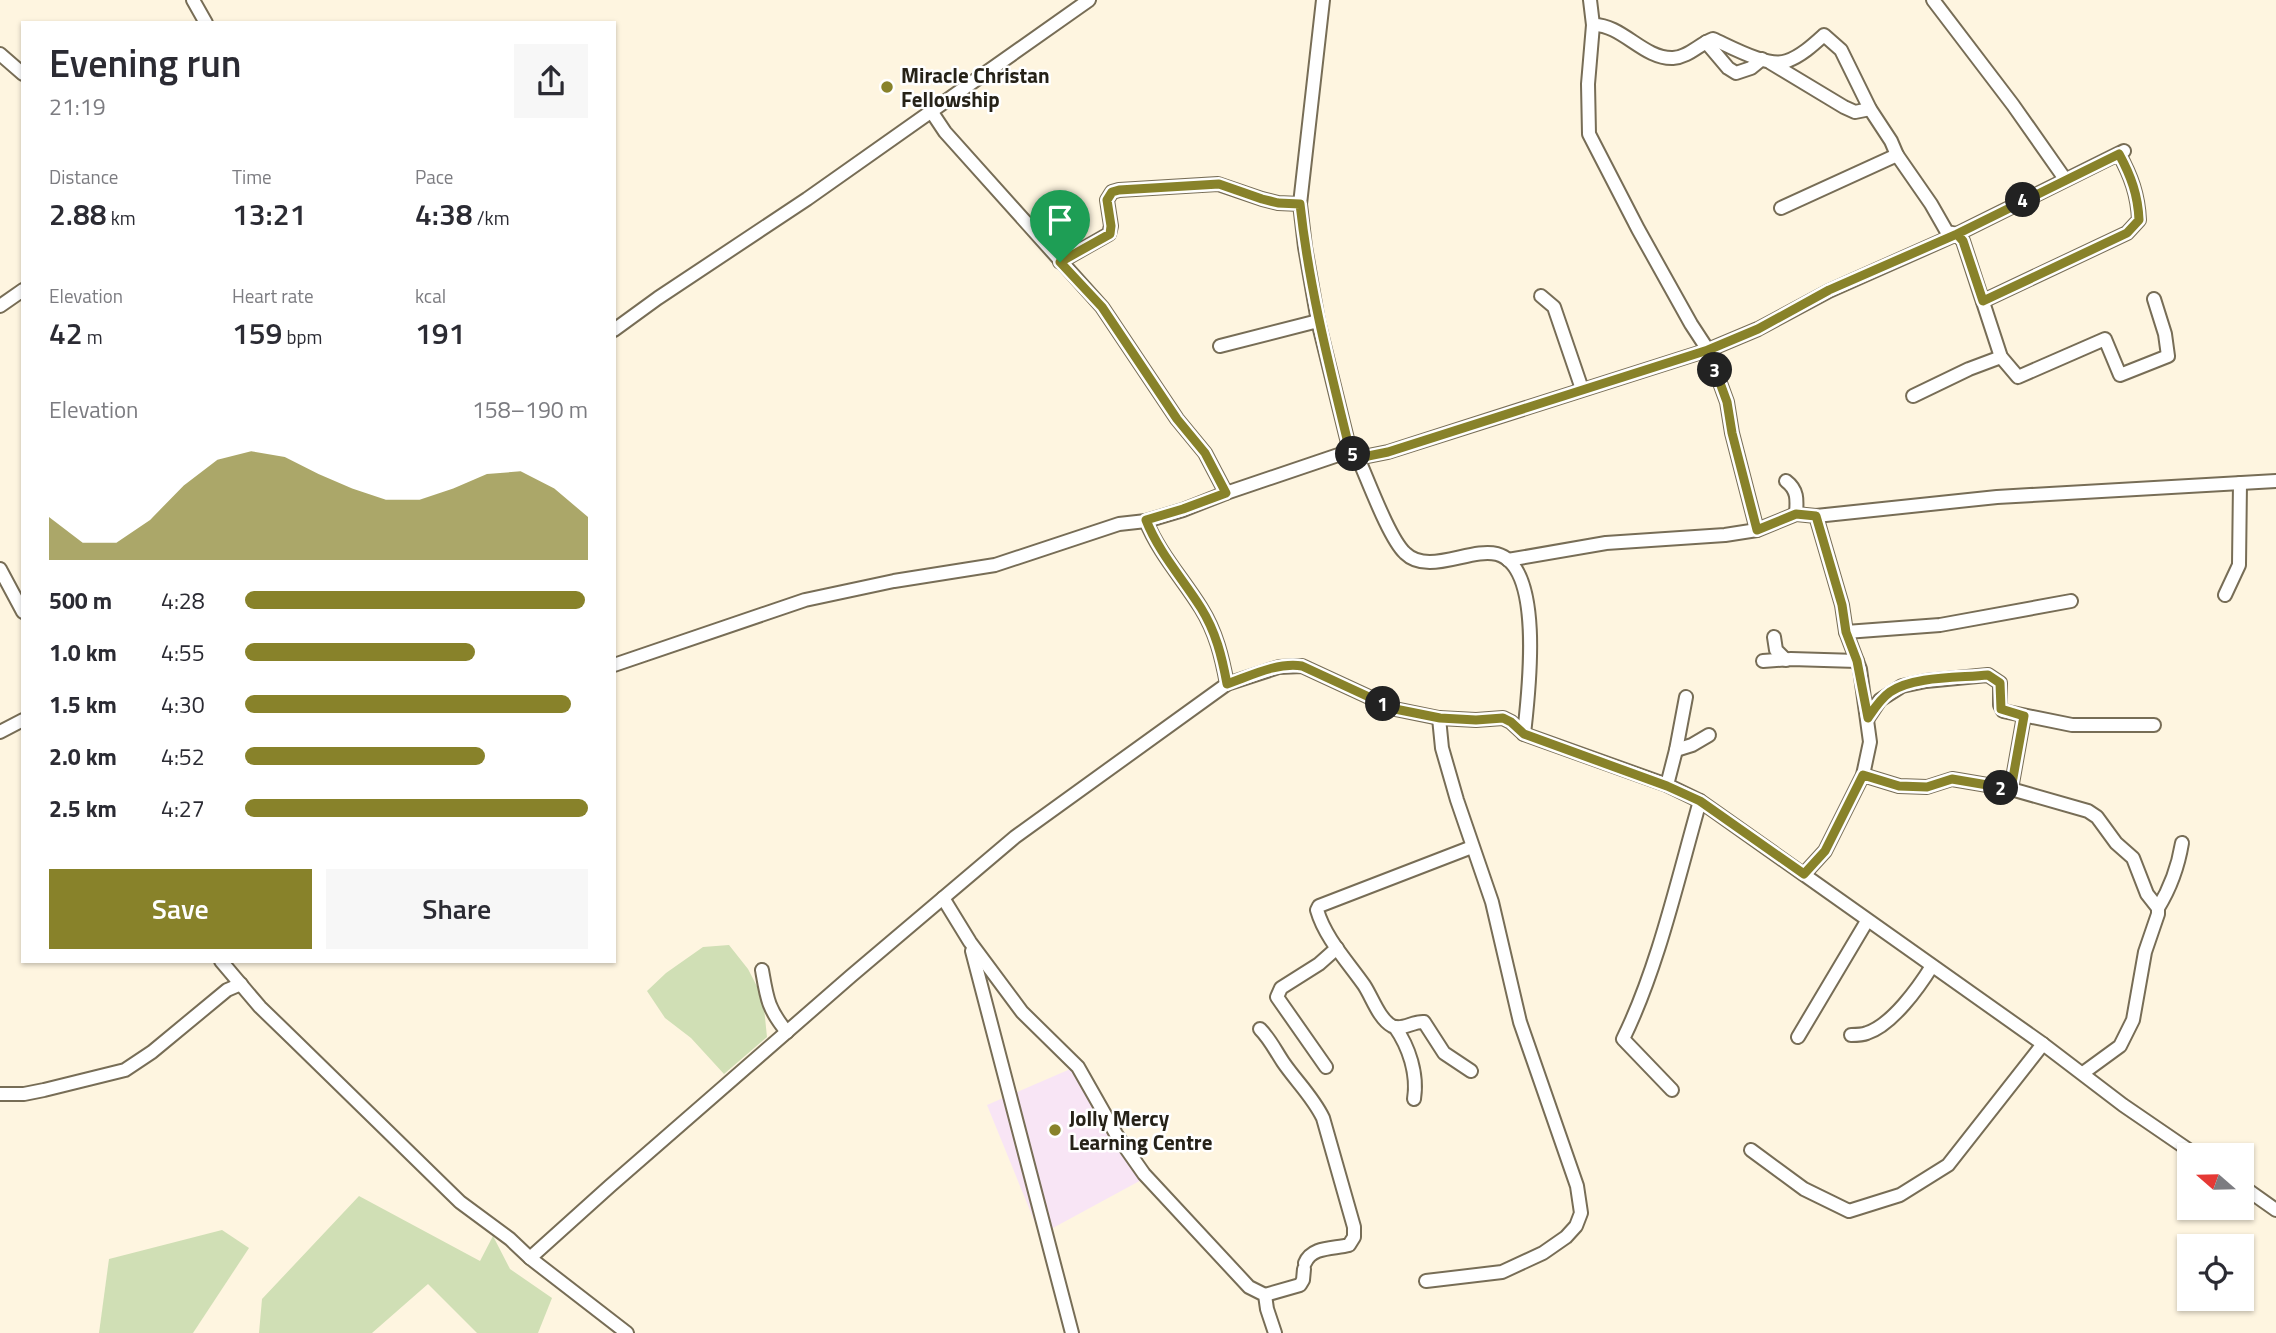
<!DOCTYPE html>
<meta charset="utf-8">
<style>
:root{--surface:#fff;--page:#f7f7f7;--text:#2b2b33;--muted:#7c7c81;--accent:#88822a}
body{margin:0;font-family:"Titillium Web",sans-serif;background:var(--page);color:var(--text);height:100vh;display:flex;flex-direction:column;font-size:26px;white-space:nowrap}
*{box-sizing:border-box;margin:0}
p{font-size:23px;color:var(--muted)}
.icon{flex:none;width:38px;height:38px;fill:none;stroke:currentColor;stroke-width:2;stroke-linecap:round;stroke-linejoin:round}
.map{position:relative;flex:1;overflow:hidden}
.panel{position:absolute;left:21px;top:21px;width:595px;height:942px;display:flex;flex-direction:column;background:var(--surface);border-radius:0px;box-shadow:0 2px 5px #0004}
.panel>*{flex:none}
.needle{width:46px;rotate:290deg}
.fabs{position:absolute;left:2177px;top:1143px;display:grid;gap:14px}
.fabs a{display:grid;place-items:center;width:77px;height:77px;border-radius:0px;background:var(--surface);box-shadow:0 2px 5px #0004;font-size:35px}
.pin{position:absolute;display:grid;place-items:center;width:60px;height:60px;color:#fff;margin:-72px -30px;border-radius:50% 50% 50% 0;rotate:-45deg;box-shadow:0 0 7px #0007}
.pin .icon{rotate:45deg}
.km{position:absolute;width:35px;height:35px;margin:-18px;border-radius:50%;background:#222;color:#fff;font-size:19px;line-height:35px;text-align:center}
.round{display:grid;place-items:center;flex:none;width:74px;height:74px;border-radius:0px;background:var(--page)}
.head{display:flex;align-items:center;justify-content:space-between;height:119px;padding:0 28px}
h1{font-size:38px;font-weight:600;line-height:52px}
.stats{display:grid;grid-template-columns:repeat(3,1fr);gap:10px;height:119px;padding:7px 28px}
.stats div{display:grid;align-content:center}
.stats b{font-size:30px;font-weight:600}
.stats small{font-size:19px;font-weight:400}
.stats p{font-size:19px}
.chart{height:196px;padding:14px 28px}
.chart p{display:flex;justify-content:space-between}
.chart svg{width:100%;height:126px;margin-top:7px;fill:var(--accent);opacity:.7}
.action{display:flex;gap:14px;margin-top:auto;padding:14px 28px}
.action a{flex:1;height:80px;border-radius:0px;background:var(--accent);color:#fff;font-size:28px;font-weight:600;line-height:80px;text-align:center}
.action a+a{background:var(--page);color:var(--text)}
ul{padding:0 28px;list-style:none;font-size:23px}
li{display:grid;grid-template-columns:112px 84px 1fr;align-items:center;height:52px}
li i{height:18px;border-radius:9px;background:var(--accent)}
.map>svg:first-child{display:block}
.education{fill:#f8e5f5}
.green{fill:#d0dfb5}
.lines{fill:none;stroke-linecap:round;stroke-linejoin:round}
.minor-casing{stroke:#776d56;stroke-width:16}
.minor{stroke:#fff;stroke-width:12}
.route-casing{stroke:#fff;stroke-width:14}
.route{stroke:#88822a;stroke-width:9}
.poi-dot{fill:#88822a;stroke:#fff;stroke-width:2.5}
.labels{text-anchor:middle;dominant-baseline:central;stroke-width:5;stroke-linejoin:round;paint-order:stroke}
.poi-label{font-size:21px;font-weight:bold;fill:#262218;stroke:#fff;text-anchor:start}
</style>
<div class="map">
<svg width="2276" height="1333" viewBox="0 0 2276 1333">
<rect width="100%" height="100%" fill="#fef5e0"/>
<!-- education -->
<path class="education" d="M 1075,1067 L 1145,1178 L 1040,1235 L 987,1105 Z"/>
<!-- green -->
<g class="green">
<path d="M 729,945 L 748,969 L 763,998 L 767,1037 L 724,1074 L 691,1038 L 665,1018 L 647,991 L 666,973 L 703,947 Z"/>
<path d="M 359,1196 L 480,1261 L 493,1236 L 510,1269 L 552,1298 L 538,1333 L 477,1333 L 428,1284 L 372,1333 L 259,1333 L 262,1299 Z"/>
<path d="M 222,1230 L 249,1248 L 193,1333 L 99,1333 L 109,1259 Z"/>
</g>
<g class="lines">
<!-- minor casing -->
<g class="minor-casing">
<g id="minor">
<path d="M 193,0 L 206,23"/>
<path d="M 1323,0 L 1300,204 L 1305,247 L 1318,321 L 1350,451 L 1358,458 C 1368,480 1389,538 1405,553 C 1428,576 1471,547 1497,554 C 1545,567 1528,697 1524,734 L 1667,785 L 1700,801 L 2043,1044 L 2123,1105 L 2196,1155"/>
<path d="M 1590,0 L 1593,25 L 1588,84 L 1589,134 L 1638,229 L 1691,324 L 1708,350 L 1727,402 L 1732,433 L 1757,530"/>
<path d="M 1933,0 L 2013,105 L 2065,179"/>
<path d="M 1593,25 C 1622,24 1643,59 1673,58 C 1689,57 1699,44 1713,39 C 1731,47 1768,68 1787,61 C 1801,56 1813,45 1824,35 L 1841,50 L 1870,109 L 1891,141 L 1897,155"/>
<path d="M 1706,42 L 1728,68 L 1736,73 L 1751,68 L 1762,59"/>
<path d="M 0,54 L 23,74"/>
<path d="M 1771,63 L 1844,107 L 1855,112 L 1870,109"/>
<path d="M 931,111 L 945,132 L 1102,307 L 1177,419 L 1205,453 L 1226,493"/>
<path d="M 1781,208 L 1897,155 L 1931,204 L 1947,232 L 1957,234 L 1963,241 L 2001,357 L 2018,377 L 2105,339 L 2120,375 L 2168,356 L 2165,334 L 2154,299"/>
<path d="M 1060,262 L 1109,234 L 1111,226 L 1107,200 L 1112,192 L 1119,190 L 1218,184 L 1262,199 L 1278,203 L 1300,204"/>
<path d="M 1541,296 L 1554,307 L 1582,389"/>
<path d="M 1983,301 L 2127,233 L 2139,220 C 2138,195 2131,176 2119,154"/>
<path d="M 0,306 L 23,290"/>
<path d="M 614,330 L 658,298 L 807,199 L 1089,0"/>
<path d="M 1220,346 L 1318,321"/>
<path d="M 1913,396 L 1969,369 L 2001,357"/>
<path d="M 1358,458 L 1388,452 L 1708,350 L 1758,329 L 1829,291 L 1957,234 L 2124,151"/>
<path d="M 1786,481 C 1798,490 1797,500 1796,514"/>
<path d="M 1146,521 C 1159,553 1183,579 1201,608 C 1216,632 1222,657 1227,684"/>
<path d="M 1508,560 L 1606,543 L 1725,535 L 1757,530 L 1796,514 L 1816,516 L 1997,497 L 2276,481"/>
<path d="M 0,569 L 23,612"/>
<path d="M 2225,595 L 2239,565 L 2240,483"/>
<path d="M 1846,632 L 1940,625 L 2071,601"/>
<path d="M 1774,637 L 1776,650 L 1786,660"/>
<path d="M 1763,661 L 1791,659 L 1857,661"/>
<path d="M 614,665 L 805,600 L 894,581 L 995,565 L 1119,524 L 1146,521 L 1183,510 L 1226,493 L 1350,451"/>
<path d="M 1868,718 L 1880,700 L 1902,686 L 1926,681 L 1988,675 L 2000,683 L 2000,705 L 2003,711 L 2072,725 L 2154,725"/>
<path d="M 0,732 L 23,720"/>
<path d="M 1676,750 L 1692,745 L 1709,735"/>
<path d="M 1863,775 L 1899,786 L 1927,787 L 1952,779 L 2011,789 L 2088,811 L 2097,817 L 2116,843 L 2133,858 L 2147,894 L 2158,908 L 2158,914 L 2145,952 L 2133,1020 L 2120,1046 L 2083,1073"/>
<path d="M 1667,785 L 1676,750 L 1686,697"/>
<path d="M 2011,789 L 2024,716"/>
<path d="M 1804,874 L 1825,851 L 1863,775 L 1870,742 L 1860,669 L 1846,632 L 1842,605 L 1816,516"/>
<path d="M 943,898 L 970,942 L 1022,1012 L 1078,1067 L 1116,1134 L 1144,1174 L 1249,1287 L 1265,1295 L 1267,1309 L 1275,1333"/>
<path d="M 2158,908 C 2171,887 2178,867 2182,843"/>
<path d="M 972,951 L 1072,1333"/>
<path d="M 221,961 L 260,1007 L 292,1038 L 460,1202 L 510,1239 L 530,1258 L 627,1333"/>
<path d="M 762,970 C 767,999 768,1009 787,1032"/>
<path d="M 1395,1027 C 1409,1047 1418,1074 1414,1099"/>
<path d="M 1260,1029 C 1270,1039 1275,1050 1283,1062 C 1296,1081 1313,1097 1323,1118 L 1354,1227 L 1354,1237 L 1349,1245 C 1334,1249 1312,1246 1305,1263"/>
<path d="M 1851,1035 C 1856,1035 1862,1035 1867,1033 C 1892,1025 1919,987 1932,966"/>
<path d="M 1798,1037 L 1867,921"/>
<path d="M 1326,1067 L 1277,997 L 1281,988 L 1319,964 L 1337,948"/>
<path d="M 1471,1071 L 1444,1053 L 1424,1022 C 1413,1021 1402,1031 1392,1026 C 1379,1019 1372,997 1364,985 C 1348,962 1325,938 1317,910 L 1319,906 L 1472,847"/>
<path d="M 1672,1090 L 1623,1039 C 1658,968 1678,878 1700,801"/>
<path d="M 0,1094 L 24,1094 L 44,1090 L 125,1070 L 152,1052 L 227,990 L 241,984"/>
<path d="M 1751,1150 L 1804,1189 L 1849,1211 L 1900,1195 L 1948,1165 L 2043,1044"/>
<path d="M 2242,1186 L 2276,1210"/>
<path d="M 530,1258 L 610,1186 L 851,976 L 1015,837 L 1227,684 L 1279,667 L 1302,666 L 1395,709 L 1439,718 L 1476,720 L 1503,718 L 1511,722 L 1524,734"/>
<path d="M 1426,1281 L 1502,1272 L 1543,1253 L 1566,1237 L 1576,1226 L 1581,1213 L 1577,1186 L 1520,1022 L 1492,902 L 1457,800 L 1442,748 L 1439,718"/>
<path d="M 1265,1295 L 1300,1285 L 1303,1280 L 1304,1269"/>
</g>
</g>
<!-- minor -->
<use href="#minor" class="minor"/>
</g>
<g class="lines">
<!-- route casing -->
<g class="route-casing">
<path id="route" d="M 1060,262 L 1102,307 L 1177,419 L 1205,453 L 1226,493 L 1183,509 L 1146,520 C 1159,553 1183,579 1201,608 C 1216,632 1222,657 1227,684 C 1250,676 1277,662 1302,666 L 1395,709 L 1440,718 L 1476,720 L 1503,718 L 1511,722 L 1524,734 L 1667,786 L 1700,801 L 1804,874 L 1825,851 L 1863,775 L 1899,786 L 1927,787 L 1952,779 L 2011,789 L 2024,716 L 2001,709 L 2000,683 L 1988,675 C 1959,678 1913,676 1890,692 C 1880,699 1874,709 1868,718 L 1857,661 L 1846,632 L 1842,605 L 1816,516 L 1796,514 L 1757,530 L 1732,433 L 1727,402 L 1708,350 L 1758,329 L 1829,290 L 1957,234 L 1963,241 L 1983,301 L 2127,233 L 2139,220 C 2138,195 2131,176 2119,154 L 1957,234 L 1829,290 L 1758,329 L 1708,350 L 1388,452 L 1358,458 L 1350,451 C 1330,369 1309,288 1300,204 L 1278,203 L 1262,199 L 1219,184 L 1119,190 L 1112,192 L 1107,200 L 1111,226 L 1110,234 L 1060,262"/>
</g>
<!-- route -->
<use href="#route" class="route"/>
</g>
<!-- markers -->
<g class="poi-dot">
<circle cx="887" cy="87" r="7"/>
<circle cx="1055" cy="1130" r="7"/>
</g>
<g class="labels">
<!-- poi labels -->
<g class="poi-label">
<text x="901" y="75">Miracle Christan<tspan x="901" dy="24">Fellowship</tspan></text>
<text x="1069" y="1118">Jolly Mercy<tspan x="1069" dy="24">Learning Centre</tspan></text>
</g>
</g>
</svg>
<div class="fabs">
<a><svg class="needle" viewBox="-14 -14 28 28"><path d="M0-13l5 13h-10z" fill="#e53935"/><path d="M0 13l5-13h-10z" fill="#7c7c81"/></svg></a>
<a><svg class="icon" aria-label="locate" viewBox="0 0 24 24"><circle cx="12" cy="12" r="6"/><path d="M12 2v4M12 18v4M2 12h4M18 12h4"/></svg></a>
</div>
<div class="pin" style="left:1060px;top:262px;background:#1e9e55"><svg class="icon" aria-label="arrive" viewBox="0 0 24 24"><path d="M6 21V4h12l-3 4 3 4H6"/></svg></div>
<b class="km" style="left:1383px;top:704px">1</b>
<b class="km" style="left:2001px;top:788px">2</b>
<b class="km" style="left:1715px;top:370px">3</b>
<b class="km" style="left:2023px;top:200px">4</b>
<b class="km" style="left:1353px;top:454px">5</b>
<section class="panel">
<div class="head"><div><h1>Evening run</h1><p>21:19</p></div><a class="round"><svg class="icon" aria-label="share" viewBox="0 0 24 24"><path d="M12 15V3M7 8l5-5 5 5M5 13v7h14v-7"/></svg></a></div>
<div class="stats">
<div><p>Distance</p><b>2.88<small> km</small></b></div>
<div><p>Time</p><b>13:21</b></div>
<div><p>Pace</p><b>4:38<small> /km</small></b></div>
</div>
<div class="stats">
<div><p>Elevation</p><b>42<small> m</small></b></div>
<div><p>Heart rate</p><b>159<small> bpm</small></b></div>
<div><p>kcal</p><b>191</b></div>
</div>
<div class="chart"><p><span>Elevation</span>158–190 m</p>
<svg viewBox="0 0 160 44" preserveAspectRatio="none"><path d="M0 44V29L10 38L20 38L30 30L40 18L50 9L60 6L70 8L80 14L90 19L100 23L110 23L120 19L130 14L140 13L150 19L160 29V44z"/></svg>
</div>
<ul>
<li><b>500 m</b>4:28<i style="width:99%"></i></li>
<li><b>1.0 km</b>4:55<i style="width:67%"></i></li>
<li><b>1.5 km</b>4:30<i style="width:95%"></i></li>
<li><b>2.0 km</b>4:52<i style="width:70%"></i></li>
<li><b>2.5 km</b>4:27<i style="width:100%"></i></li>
</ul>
<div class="action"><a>Save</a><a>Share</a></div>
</section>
</div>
